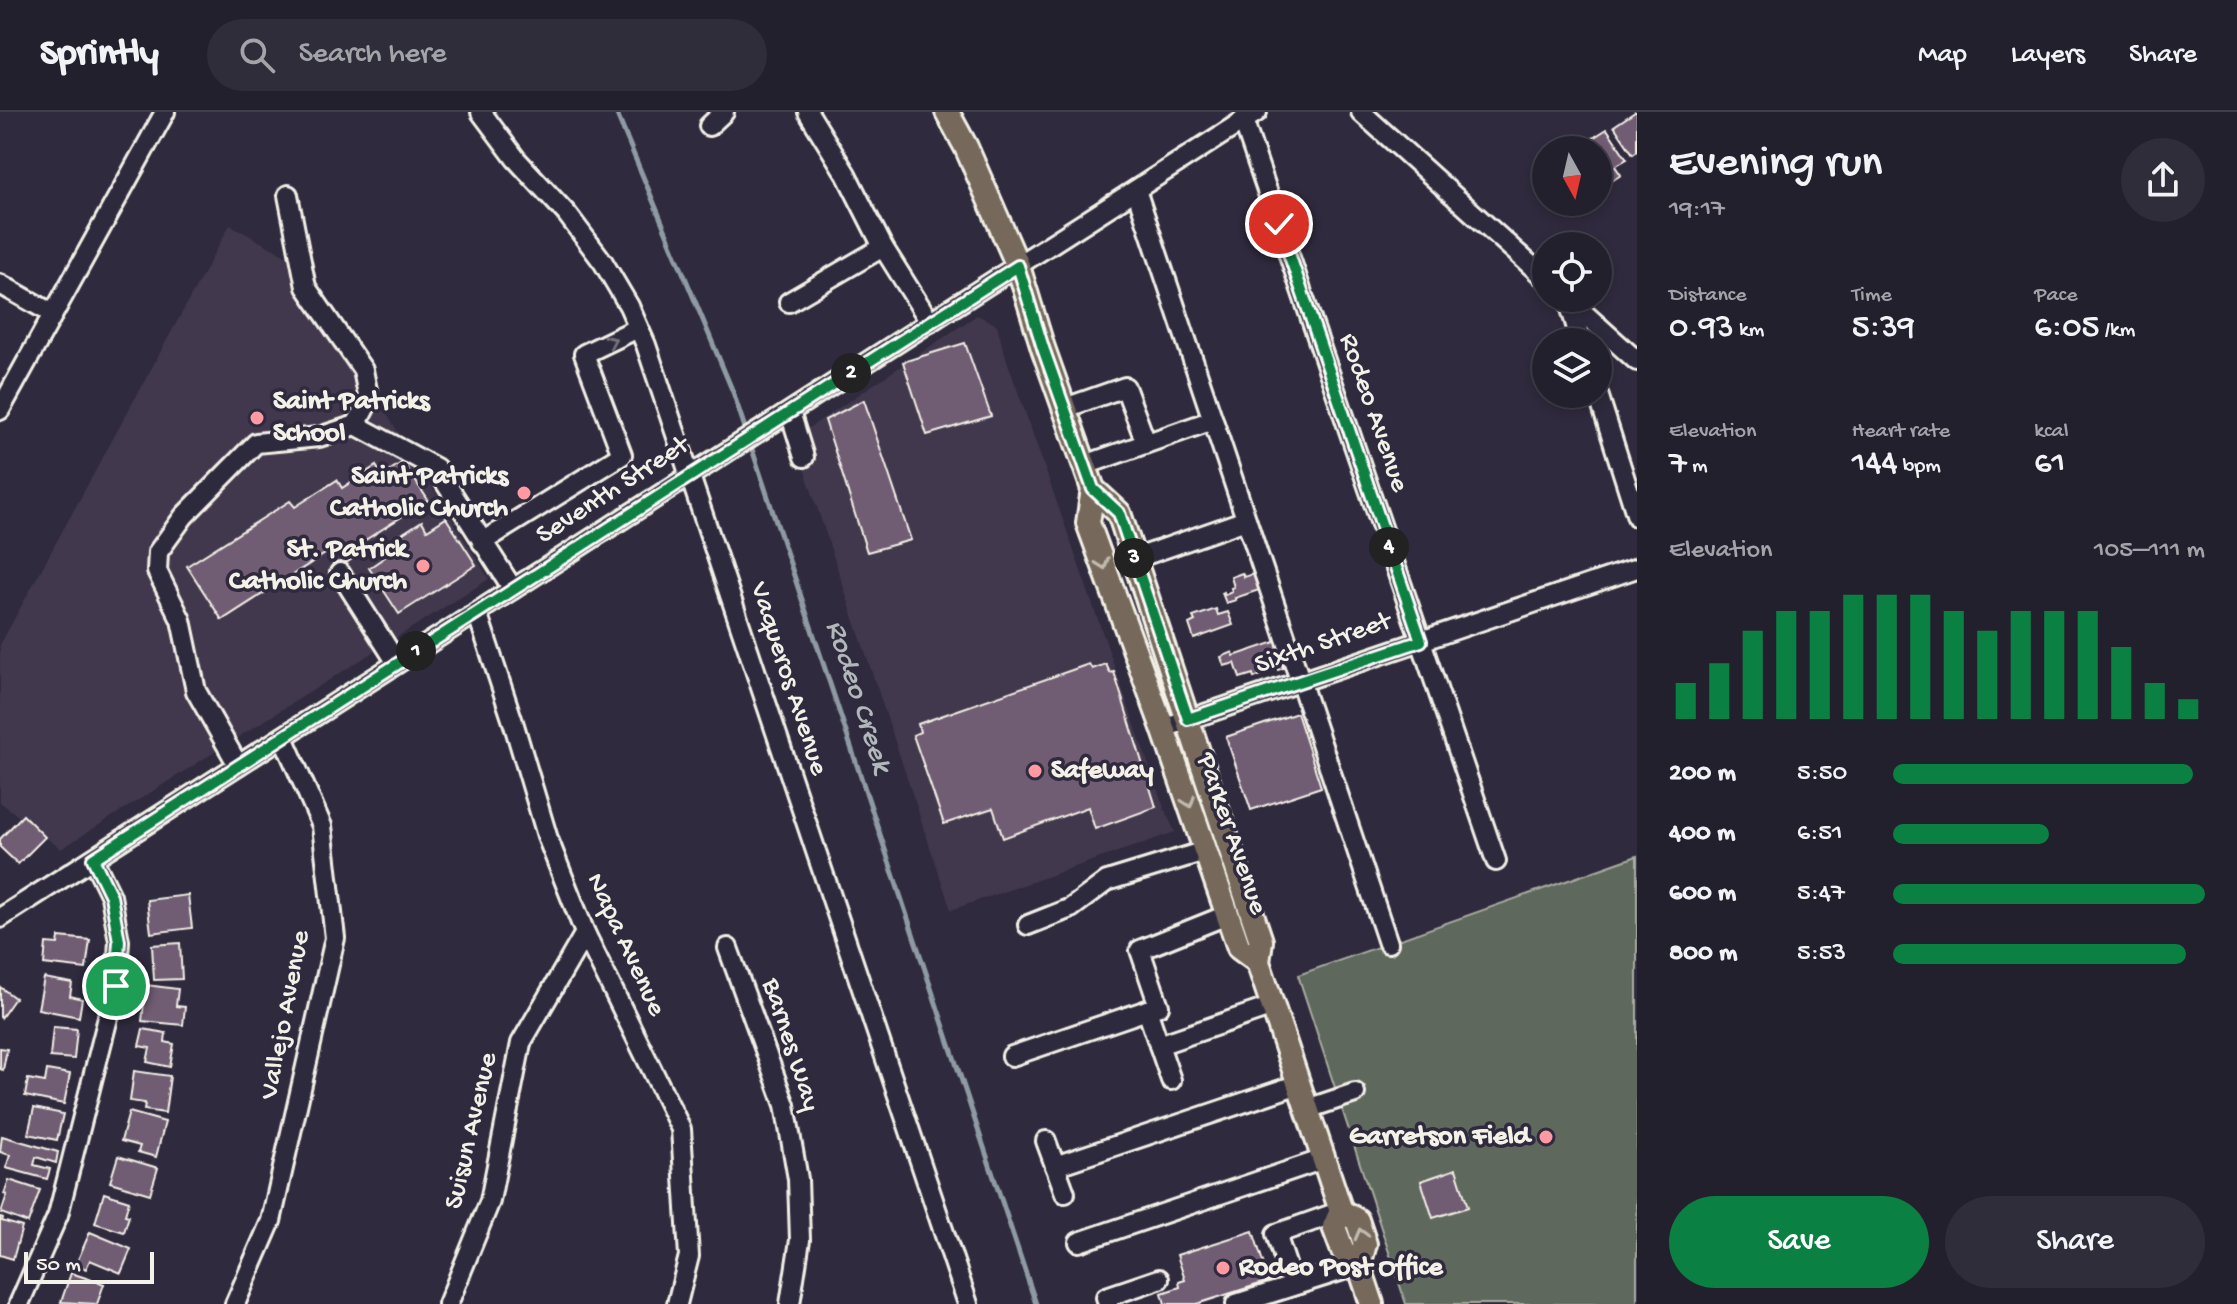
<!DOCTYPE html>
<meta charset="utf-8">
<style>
:root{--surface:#23202e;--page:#2f2d3a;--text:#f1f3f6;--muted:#a3a3aa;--line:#403e4a;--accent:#0b8043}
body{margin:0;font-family:"Gochi Hand",sans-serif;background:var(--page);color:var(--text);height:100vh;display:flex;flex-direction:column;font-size:30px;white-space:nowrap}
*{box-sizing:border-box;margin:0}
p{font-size:26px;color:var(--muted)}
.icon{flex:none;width:44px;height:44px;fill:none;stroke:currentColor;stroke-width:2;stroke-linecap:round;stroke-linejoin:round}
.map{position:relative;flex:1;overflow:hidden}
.sheet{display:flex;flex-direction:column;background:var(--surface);width:600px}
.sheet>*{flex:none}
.needle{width:52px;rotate:172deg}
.tools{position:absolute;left:1532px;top:24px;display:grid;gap:16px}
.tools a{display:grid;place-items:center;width:80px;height:80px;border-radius:50%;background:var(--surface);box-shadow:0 4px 12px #0003,0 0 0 2px var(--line);font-size:40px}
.scale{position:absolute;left:24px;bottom:20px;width:130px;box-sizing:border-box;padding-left:8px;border:4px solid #f4f1e8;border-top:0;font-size:22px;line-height:28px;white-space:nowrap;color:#f4f1e8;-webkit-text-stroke:6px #2f2a3d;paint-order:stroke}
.pin{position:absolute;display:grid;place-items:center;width:68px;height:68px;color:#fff;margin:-34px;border:4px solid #fff;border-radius:50%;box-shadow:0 2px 8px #0007}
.km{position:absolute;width:40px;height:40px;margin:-20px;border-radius:50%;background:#222;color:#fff;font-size:22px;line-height:40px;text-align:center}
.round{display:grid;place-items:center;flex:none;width:84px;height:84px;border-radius:42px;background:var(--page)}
.overview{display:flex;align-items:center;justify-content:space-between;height:136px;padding:0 32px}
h1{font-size:44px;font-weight:600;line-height:60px}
.stats{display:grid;grid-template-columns:repeat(3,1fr);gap:12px;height:136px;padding:8px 32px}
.stats div{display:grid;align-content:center}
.stats b{font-size:34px;font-weight:600}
.stats small{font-size:22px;font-weight:400}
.stats p{font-size:22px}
.chart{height:224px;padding:16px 32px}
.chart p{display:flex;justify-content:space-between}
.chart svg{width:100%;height:144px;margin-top:8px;stroke:var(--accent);stroke-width:6}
.action{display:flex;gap:16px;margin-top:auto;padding:16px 32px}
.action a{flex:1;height:92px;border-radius:48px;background:var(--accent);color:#fff;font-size:32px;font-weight:600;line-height:92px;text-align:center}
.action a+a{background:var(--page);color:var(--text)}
ul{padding:0 32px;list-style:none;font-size:26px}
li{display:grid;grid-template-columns:128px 96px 1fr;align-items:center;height:60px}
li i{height:20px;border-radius:10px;background:var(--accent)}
header{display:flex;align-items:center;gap:48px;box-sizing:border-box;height:112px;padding:0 40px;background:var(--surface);border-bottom:2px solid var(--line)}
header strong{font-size:38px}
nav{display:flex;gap:44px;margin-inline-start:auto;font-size:28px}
.search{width:560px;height:72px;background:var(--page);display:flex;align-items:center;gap:20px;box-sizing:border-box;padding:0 28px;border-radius:44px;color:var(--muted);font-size:30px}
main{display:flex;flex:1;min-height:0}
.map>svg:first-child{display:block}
.built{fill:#42394d}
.green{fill:#5e685c;stroke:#a9aca2;stroke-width:2}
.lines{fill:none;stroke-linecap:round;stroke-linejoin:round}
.stream{stroke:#8f9ba4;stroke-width:5}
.building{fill:#6f5b73;stroke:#f4f1e8;stroke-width:2}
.minor-casing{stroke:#f4f1e8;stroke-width:24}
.major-casing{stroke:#f4f1e8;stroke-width:28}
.minor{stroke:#2f2a3d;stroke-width:18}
.major{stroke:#76695c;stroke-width:22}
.oneway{stroke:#747079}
.oneway2{stroke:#c2bbb0}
.route-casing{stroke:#fff;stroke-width:16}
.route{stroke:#0b8043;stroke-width:10}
.poi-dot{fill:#ff9aa2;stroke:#2f2a3d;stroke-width:3}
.labels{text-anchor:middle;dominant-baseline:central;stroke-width:7;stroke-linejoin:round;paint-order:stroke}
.poi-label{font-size:28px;font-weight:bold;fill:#f4f1e8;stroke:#2f2a3d;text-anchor:start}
.street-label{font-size:28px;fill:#f4f1e8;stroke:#2f2a3d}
.water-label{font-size:30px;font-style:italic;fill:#b1b7bb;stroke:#2f2a3d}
</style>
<header>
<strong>Sprintly</strong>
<div class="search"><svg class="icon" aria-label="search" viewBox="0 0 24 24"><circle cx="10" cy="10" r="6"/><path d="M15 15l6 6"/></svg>Search here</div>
<nav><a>Map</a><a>Layers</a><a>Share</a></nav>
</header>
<main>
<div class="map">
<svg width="1637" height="1192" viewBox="0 0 1637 1192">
<rect width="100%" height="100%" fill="#2f2a3d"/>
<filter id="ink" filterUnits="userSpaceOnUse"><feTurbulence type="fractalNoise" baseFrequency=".0125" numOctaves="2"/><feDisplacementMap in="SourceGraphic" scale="16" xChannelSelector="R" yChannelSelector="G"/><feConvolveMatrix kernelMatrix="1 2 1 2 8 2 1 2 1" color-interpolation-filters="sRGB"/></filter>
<g filter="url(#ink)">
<!-- built -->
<g class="built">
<path d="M 230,113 L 290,146 L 489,467 L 61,737 L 0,690 L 0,533 Z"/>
<path d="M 977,203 L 997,213 L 1003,237 L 1164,696 L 1175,720 L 951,798 L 794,326 Z"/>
</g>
<!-- green -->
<path class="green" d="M 1637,744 L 1637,1192 L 1406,1192 L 1298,863 Z"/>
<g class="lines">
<!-- stream -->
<g class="stream">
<path d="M 616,0 L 733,280 L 747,322"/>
<path d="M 750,331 L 1036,1192"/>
</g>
</g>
<!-- building -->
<g class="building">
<path d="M 1635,0 L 1637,0 L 1637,39 L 1633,42 L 1614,14 Z"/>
<path d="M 1607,17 L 1627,47 L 1615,54 L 1621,63 L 1605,73 L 1598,63 L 1598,38 L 1582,38 L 1579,35 Z"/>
<path d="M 965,231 L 991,304 L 927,323 L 903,250 Z"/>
<path d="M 864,288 L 911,428 L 867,440 L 825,308 Z"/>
<path d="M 403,350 L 428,388 L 356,434 L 361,441 L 346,451 L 336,435 L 222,508 L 187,454 L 290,389 L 295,395 L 337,368 L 342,376 L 376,354 L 382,363 Z"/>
<path d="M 446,406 L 476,453 L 399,502 L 369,456 L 385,445 L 380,436 L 422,409 L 427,418 Z"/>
<path d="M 1242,461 L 1244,465 L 1256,461 L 1265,476 L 1235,486 L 1236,488 L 1226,491 L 1222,481 L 1224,480 L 1225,483 L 1232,480 L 1231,476 L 1234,475 L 1231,465 Z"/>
<path d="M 1216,497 L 1218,503 L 1228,500 L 1233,513 L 1194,527 L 1189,512 L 1195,509 L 1193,505 Z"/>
<path d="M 1281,528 L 1288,550 L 1282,552 L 1283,556 L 1278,558 L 1276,554 L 1260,560 L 1261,563 L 1254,566 L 1253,562 L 1240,566 L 1235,551 L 1224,554 L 1221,545 L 1233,540 L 1234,544 Z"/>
<path d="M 1089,552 L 1092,557 L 1106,552 L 1110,561 L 1114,560 L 1156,695 L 1095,717 L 1088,695 L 1003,726 L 993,696 L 944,712 L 913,623 L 920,620 L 918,612 Z"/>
<path d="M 1297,601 L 1321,675 L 1251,698 L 1226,625 Z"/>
<path d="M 23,703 L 45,725 L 18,752 L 0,735 L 0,727 Z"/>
<path d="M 188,783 L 192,816 L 151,821 L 147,788 Z"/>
<path d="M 59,825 L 90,828 L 86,857 L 44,852 L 46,831 L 58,832 Z"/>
<path d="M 180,831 L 182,867 L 154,868 L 152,833 Z"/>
<path d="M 44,866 L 72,871 L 70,884 L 82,887 L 79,905 L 38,897 Z"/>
<path d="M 146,873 L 178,877 L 176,894 L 185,895 L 183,913 L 142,909 Z"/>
<path d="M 0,875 L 15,886 L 1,906 L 0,905 Z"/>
<path d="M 53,915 L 77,917 L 74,947 L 50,945 Z"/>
<path d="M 143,917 L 166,921 L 165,930 L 174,932 L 170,955 L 147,950 L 150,936 L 139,934 Z"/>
<path d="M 0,936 L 7,937 L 3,958 L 0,957 Z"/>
<path d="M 47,958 L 70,962 L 64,992 L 25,984 L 28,967 L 45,970 Z"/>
<path d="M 134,959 L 170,964 L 165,1001 L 144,998 L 145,991 L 130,989 Z"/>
<path d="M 34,996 L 63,1002 L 57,1028 L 28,1022 Z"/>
<path d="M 129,1000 L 165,1010 L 156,1045 L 138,1040 L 140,1034 L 121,1029 Z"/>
<path d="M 2,1024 L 58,1040 L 56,1051 L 36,1045 L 34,1053 L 50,1057 L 47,1067 L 6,1056 L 10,1043 L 0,1040 Z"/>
<path d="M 118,1044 L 158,1056 L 150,1082 L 110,1070 Z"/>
<path d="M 1456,1057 L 1468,1095 L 1433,1106 L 1421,1069 Z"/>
<path d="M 9,1068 L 40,1078 L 28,1111 L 1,1101 L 7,1083 L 4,1082 Z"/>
<path d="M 104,1081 L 129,1089 L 125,1103 L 129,1104 L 124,1120 L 95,1111 Z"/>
<path d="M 0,1105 L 3,1106 L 2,1109 L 22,1115 L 13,1147 L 0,1143 Z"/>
<path d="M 1253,1119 L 1269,1169 L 1197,1192 L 1165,1192 L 1162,1181 L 1180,1175 L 1179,1170 L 1185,1168 L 1177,1143 Z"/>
<path d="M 90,1120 L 131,1137 L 121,1161 L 90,1148 L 86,1157 L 76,1152 Z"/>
<path d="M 71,1161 L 104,1172 L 97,1192 L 61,1190 Z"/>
</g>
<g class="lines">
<!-- minor casing -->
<g class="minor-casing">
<g id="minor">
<path d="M 481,0 L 516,47 L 567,102 L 603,150 L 629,194 L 646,233 L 968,1192"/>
<path d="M 808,0 L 846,62 L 883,135 L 930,210"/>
<path d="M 1361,0 L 1546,167"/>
<path d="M 1243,8 L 1496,749"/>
<path d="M 709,14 L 724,0"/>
<path d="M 1136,78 L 1388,831"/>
<path d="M 288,83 L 306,175 L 363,258 L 369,288 L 356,313"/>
<path d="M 0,172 L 53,202"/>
<path d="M 1567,186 L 1637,249"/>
<path d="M 1568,187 L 1581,230"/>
<path d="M 789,190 L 883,135"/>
<path d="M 1598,282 L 1637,405"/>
<path d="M 1065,296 L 1125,275 L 1146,331"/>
<path d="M 0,298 L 165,0"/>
<path d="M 790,300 L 804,345"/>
<path d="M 1085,353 L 1213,308"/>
<path d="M 482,430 L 622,343 L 584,242 L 638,216"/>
<path d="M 1134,447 L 1246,408"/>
<path d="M 340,461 L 397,551"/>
<path d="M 477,500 L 514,613 L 548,727 L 585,821 L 681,1017 L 689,1144 L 677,1192"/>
<path d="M 1163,616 L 1637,456"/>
<path d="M 238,653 L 196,579 L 181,508 L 157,459 L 158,440 L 184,404 L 256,331 L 319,325 L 356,313 L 436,356 L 513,477"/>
<path d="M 0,806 L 1257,0"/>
<path d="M 1028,813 L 1071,796 L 1107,769 L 1205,739"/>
<path d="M 728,836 L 785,993 L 798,1067 L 800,1128 L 790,1192"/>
<path d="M 1147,898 L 1159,933"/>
<path d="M 1012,944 L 1159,894 L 1140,838 L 1227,803"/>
<path d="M 1171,968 L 1159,933 L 1273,894"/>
<path d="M 1307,997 L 1355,981"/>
<path d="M 1046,1029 L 1065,1081"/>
<path d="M 1055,1054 L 1299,972"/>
<path d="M 1079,1130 L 1324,1047"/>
<path d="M 1293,1173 L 1276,1122 L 1341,1099"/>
<path d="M 19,1192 L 58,1103 L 116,874 L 119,829 L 111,784 L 93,747"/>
<path d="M 235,1192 L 271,1109 L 335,826 L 322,714 L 283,625"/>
<path d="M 448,1192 L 490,1089 L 521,931 L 585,821"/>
<path d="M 1108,1192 L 1106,1185 L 1159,1167"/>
<path d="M 1236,1192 L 1359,1153"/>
</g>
</g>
<!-- major casing -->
<g class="major-casing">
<g id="major">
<path d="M 947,0 L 966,35 L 1018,154 L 1043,236 L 1093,377 L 1119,401 L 1261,829 L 1258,850 L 1341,1099 L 1334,1115 L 1343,1139 L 1359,1153 L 1372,1192"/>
<path d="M 1093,377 L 1088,411 L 1163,616 L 1239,836 L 1258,850"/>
<path d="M 1341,1099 L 1357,1108 L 1365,1132 L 1359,1153"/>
</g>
</g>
<!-- minor -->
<use href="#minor" class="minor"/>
<!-- major -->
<use href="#major" class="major"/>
</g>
<!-- one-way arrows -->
<defs><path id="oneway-chevron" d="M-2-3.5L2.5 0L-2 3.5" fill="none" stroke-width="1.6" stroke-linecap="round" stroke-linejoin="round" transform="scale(2)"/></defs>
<use class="oneway" href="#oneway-chevron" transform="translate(611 229) rotate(-26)"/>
<g class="oneway2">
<use href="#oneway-chevron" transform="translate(1103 452) rotate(70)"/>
<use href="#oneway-chevron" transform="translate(1189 690) rotate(71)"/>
<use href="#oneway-chevron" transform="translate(1361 1122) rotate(-105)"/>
</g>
</g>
<g class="lines" filter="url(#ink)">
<!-- route casing -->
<g class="route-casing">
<path id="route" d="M 116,874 L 119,829 L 111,784 L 93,747 L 1018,154 L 1043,236 L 1093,377 L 1119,401 L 1188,607 L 1421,529 L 1279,112"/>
</g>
<!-- route -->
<use href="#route" class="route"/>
</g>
<!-- markers -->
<g class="poi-dot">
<circle cx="257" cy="306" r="8"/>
<circle cx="524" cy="381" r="8"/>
<circle cx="423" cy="454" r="8"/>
<circle cx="1035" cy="659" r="8"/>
<circle cx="1546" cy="1025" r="8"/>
<circle cx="1223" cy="1156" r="8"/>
</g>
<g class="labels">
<!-- poi labels -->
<g class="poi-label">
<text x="273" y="290">Saint Patricks<tspan x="273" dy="32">School</tspan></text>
<text x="508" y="365" text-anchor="end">Saint Patricks<tspan x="508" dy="32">Catholic Church</tspan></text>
<text x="407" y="438" text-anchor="end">St. Patrick<tspan x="407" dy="32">Catholic Church</tspan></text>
<text x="1051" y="659">Safeway</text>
<text x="1530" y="1025" text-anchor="end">Garretson Field</text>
<text x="1239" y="1156">Rodeo Post Office</text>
</g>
<!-- street labels -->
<g class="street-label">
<text transform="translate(1373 301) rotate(71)">Rodeo Avenue</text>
<text transform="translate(613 379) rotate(-33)">Seventh Street</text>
<text transform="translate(1323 532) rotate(-19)">Sixth Street</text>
<text transform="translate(788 567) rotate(72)">Vaqueros Avenue</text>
<text transform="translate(1231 722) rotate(71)">Parker Avenue</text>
<text transform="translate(625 833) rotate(65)">Napa Avenue</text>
<text transform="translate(286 903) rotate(-79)">Vallejo Avenue</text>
<text transform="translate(790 933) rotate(72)">Barnes Way</text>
<text transform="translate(472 1019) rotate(-77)">Suisun Avenue</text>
</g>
<!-- water labels -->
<g class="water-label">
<text transform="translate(857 585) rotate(72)">Rodeo Creek</text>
</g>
</g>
</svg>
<div class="tools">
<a><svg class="needle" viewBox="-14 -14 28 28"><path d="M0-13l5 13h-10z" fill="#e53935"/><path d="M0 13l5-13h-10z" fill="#a3a3aa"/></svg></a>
<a><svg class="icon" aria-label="locate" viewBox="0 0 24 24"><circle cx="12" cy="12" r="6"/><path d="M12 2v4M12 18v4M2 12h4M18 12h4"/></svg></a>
<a><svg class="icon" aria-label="layers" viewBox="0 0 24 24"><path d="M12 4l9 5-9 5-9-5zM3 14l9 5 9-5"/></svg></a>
</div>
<div class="scale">50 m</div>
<div class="pin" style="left:116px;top:874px;background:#1e9e55"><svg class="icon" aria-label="arrive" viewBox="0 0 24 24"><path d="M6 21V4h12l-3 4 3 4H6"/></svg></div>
<div class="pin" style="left:1279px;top:112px;background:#d93025"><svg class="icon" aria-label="check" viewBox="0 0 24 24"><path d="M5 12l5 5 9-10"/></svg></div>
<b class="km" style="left:416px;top:539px">1</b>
<b class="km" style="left:851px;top:261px">2</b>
<b class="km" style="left:1134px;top:446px">3</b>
<b class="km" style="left:1389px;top:435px">4</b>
</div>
<section class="sheet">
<div class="overview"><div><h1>Evening run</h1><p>19:17</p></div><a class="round"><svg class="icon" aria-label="share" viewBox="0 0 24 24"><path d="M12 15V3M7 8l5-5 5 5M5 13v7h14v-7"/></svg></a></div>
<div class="stats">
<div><p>Distance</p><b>0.93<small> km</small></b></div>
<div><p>Time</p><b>5:39</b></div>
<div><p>Pace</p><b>6:05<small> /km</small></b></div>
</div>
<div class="stats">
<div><p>Elevation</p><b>7<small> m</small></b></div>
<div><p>Heart rate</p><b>144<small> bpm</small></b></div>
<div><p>kcal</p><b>61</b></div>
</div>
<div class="chart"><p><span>Elevation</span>105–111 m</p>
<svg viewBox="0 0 160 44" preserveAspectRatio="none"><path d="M5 44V33M15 44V27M25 44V17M35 44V11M45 44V11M55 44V6M65 44V6M75 44V6M85 44V11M95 44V17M105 44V11M115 44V11M125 44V11M135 44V22M145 44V33M155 44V38"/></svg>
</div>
<ul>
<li><b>200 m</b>5:50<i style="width:96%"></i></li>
<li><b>400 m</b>6:51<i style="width:50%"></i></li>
<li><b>600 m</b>5:47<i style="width:100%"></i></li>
<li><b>800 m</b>5:53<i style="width:94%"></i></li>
</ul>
<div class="action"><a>Save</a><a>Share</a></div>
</section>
</main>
